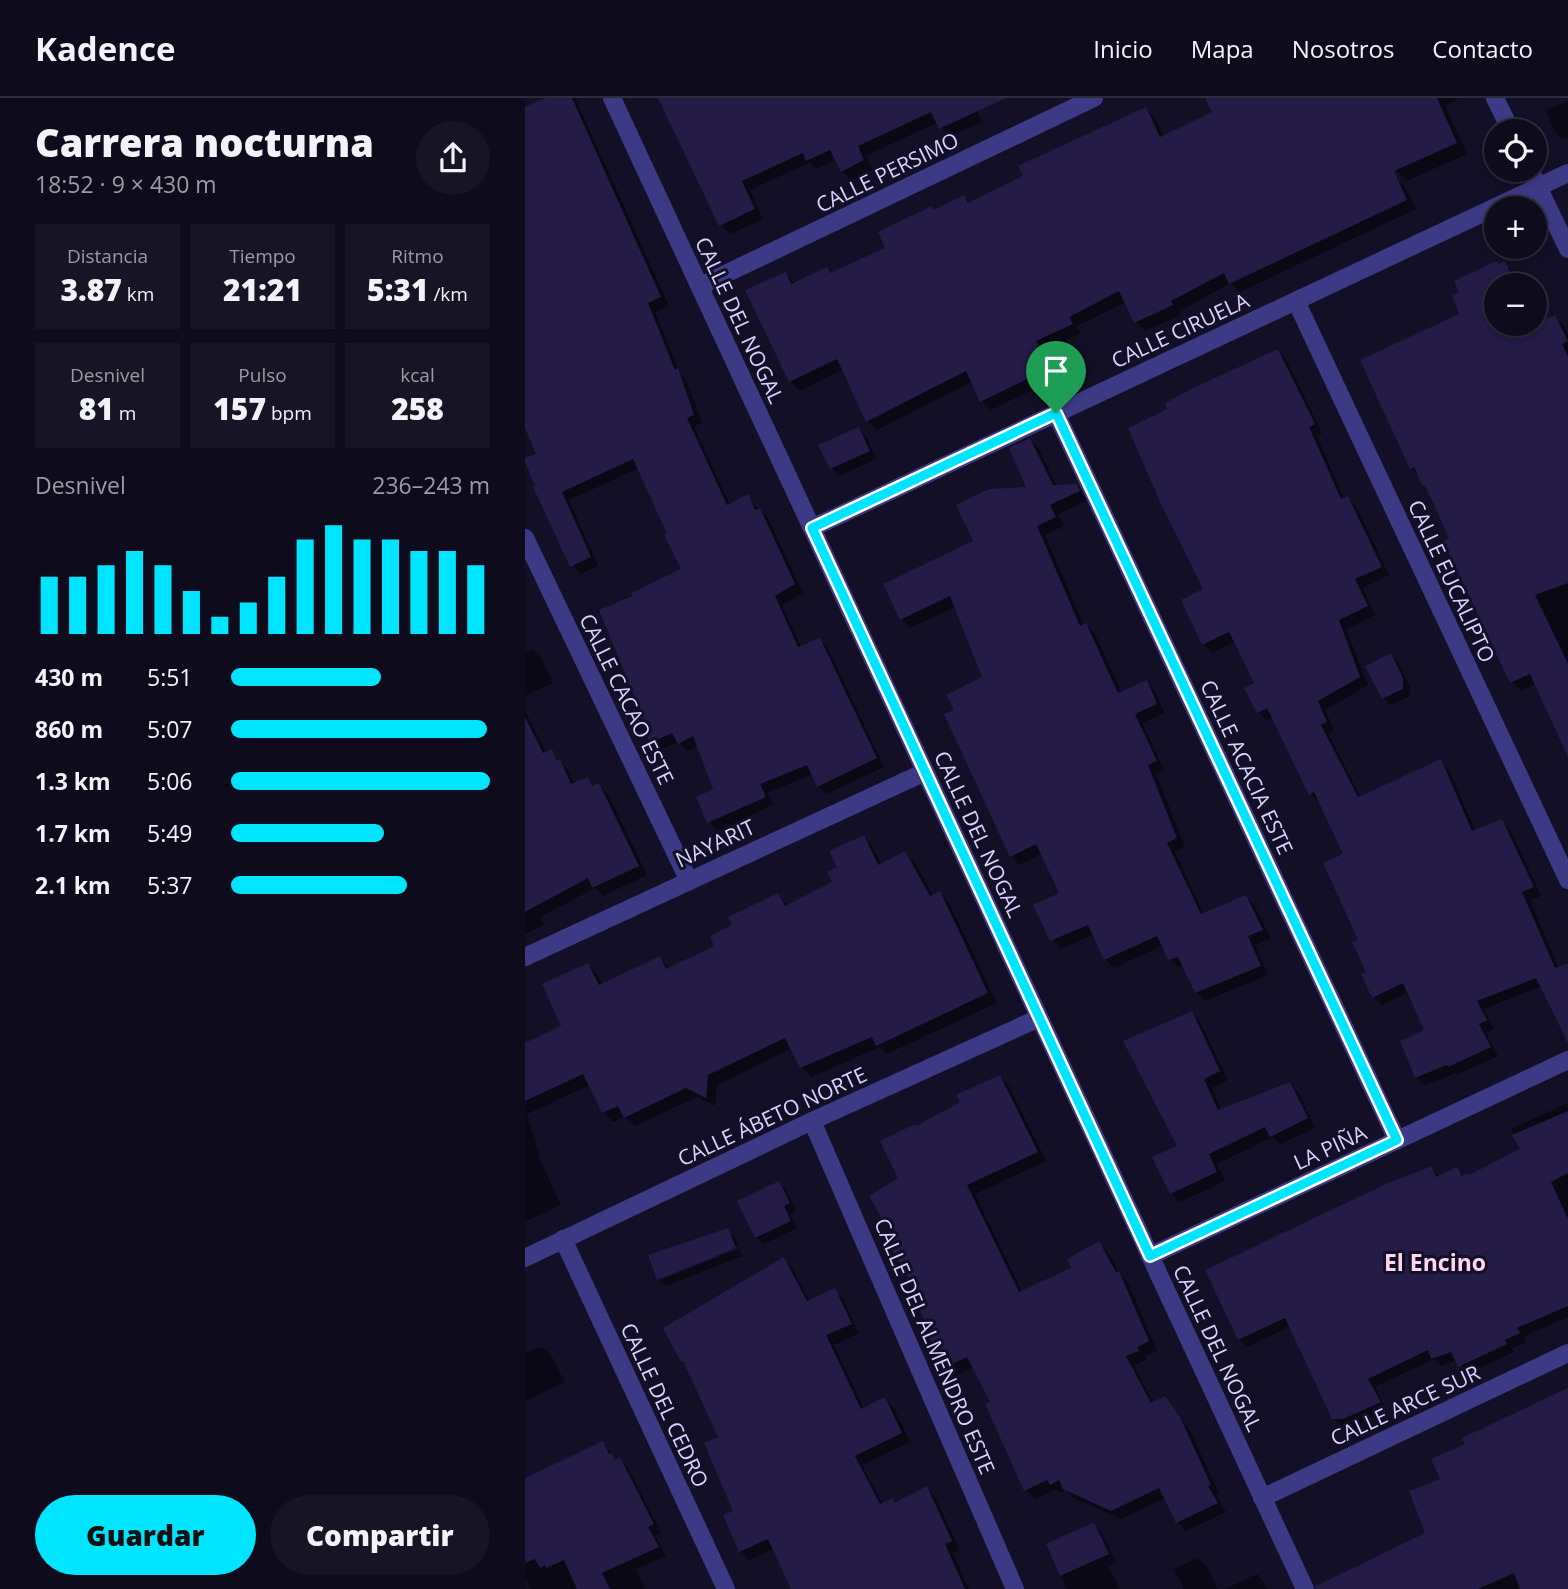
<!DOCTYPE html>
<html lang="es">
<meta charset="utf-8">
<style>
:root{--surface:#0e0b1c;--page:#171425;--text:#f1f3f6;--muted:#9b9ba3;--line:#2e2b3b;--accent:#00e5ff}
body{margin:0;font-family:"Open Sans",sans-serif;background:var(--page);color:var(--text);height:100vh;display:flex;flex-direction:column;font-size:26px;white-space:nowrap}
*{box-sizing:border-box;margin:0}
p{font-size:23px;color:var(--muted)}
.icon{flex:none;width:38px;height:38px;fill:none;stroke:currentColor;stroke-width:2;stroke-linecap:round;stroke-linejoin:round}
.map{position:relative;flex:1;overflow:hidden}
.drawer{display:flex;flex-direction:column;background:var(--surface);width:525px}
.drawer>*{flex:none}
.buttons{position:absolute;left:959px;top:21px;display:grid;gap:14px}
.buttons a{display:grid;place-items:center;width:63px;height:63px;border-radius:50%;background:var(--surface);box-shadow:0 4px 10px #0003,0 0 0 2px var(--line);font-size:35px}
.pin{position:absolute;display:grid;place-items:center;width:60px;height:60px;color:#fff;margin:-72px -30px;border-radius:50% 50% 50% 0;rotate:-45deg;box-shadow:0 0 7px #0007}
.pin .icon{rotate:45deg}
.round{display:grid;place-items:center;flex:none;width:74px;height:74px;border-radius:37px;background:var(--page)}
.summary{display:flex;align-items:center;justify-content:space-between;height:119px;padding:0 35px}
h1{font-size:38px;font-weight:800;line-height:52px}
.metrics{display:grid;grid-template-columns:repeat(3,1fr);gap:10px;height:119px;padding:7px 35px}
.metrics div{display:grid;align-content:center;border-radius:0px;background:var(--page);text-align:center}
.metrics b{font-size:30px;font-weight:800}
.metrics small{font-size:19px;font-weight:400}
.metrics p{font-size:19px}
.chart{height:196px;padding:14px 35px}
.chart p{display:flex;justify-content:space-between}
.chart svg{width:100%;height:126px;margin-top:7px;stroke:var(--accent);stroke-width:6}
.action{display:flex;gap:14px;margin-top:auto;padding:14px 35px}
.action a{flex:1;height:80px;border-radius:42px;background:var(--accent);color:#111;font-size:28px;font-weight:800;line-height:80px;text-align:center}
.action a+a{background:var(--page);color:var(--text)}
ul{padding:0 35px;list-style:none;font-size:23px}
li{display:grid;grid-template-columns:112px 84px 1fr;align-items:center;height:52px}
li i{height:18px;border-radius:9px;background:var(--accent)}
header{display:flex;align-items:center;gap:42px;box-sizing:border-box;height:98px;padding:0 35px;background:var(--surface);border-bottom:2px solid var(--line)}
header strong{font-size:33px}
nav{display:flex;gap:38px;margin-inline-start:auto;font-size:24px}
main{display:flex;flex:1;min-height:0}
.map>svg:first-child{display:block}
.shadow{fill:#0007}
.building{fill:#241b47}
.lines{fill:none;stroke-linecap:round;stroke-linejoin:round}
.street{stroke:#3d3a85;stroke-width:18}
.route-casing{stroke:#fff;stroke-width:14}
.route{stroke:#00e5ff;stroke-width:9}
.labels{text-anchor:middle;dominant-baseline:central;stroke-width:6;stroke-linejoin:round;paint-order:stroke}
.street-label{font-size:21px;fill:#d9d4ff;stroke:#130f26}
.neighbourhood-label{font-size:23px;font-weight:bold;fill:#ffd6f0;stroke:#130f26}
</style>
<header>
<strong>Kadence</strong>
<nav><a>Inicio</a><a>Mapa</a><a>Nosotros</a><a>Contacto</a></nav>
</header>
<main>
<section class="drawer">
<div class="summary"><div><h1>Carrera nocturna</h1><p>18:52 · 9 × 430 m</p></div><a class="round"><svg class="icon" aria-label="share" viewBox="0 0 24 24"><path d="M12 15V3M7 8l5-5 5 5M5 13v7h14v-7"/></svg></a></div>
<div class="metrics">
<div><p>Distancia</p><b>3.87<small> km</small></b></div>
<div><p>Tiempo</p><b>21:21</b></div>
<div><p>Ritmo</p><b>5:31<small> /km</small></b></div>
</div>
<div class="metrics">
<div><p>Desnivel</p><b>81<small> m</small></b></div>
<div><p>Pulso</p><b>157<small> bpm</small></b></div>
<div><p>kcal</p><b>258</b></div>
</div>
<div class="chart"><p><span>Desnivel</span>236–243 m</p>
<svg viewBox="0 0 160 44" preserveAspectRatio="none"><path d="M5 44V24M15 44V24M25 44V20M35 44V15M45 44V20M55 44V29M65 44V38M75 44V33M85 44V24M95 44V11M105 44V6M115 44V11M125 44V11M135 44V15M145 44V15M155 44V20"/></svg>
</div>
<ul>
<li><b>430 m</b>5:51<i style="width:58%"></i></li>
<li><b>860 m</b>5:07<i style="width:99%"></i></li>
<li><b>1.3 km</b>5:06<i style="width:100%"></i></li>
<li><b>1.7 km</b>5:49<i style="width:59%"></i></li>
<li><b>2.1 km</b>5:37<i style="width:68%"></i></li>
</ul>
<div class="action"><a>Guardar</a><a>Compartir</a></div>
</section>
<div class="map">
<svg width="1043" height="1491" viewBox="0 0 1043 1491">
<rect width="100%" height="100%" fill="#130f26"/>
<!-- shadow -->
<g class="shadow">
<path d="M 25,0 L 50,0 L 144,208 L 130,214 L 155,275 L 161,281 L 177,325 L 169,329 L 205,407 L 222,399 L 243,420 L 278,495 L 257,507 L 276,549 L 295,542 L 303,550 L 359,669 L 301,696 L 293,688 L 288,676 L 242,695 L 248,707 L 192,733 L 184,724 L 190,692 L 174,648 L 162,653 L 154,644 L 134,652 L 126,644 L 120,620 L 110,499 L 158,472 L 114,370 L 44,402 L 73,468 L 55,476 L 47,468 L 13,357 L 0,326 L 0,11 Z"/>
<path d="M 135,0 L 445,0 L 457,24 L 424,39 L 413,24 L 341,58 L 347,72 L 326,82 L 317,73 L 312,61 L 291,71 L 285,64 L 225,92 L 238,121 L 205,136 L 196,127 Z"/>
<path d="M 682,0 L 780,0 L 880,89 L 891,111 L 715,194 L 705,185 L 655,213 L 656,217 L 620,233 L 611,224 L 601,204 L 552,228 L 556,235 L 519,253 L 531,281 L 466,312 L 457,303 L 448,283 L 352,332 L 342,323 L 319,271 L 275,293 L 265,283 L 223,193 L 261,176 L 270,186 L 301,171 L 307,176 L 362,151 L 409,114 L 439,99 L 445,105 L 500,79 L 621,11 L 630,20 L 639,39 L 689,15 Z"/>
<path d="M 833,0 L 934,0 L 920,7 L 942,56 L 882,83 L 871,72 Z"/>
<path d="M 1043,3 L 1043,39 L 1037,41 L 1030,34 L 1021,12 Z"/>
<path d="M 979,165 L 988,174 L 995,187 L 971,187 L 971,226 L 1010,226 L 1010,219 L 1013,227 L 1030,219 L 1039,228 L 1043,237 L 1043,650 L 1012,585 L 996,593 L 987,584 L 904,392 L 887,370 L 936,217 L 974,168 Z"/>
<path d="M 753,253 L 761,261 L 797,335 L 792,338 L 819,401 L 823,400 L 831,408 L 864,477 L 838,490 L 850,517 L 821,531 L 843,587 L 800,612 L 809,632 L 803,635 L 836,700 L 915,663 L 924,672 L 951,734 L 977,723 L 985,731 L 1016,798 L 1005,802 L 1034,871 L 1043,869 L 1043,923 L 1017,888 L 959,911 L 969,931 L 961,935 L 973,958 L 933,976 L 931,975 L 900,987 L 891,979 L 901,933 L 884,894 L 857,907 L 849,899 L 835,842 L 820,757 L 794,704 L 786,696 L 748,619 L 742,623 L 733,614 L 731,586 L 711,543 L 687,555 L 678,546 L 658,503 L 681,492 Z"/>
<path d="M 334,331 L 341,338 L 351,361 L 314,378 L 307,370 Z"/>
<path d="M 505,342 L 514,351 L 532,389 L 551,388 L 563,402 L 533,416 L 539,428 L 520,437 L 559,528 L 561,527 L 570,536 L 597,595 L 621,584 L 630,593 L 640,615 L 617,625 L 639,672 L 631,676 L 660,749 L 650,754 L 679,817 L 721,799 L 730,808 L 746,841 L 730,847 L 743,877 L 680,903 L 671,894 L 659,868 L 654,870 L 645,861 L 639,847 L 589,870 L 580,861 L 569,836 L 536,851 L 527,842 L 536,796 L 517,756 L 495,767 L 486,758 L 431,613 L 459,579 L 430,509 L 385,530 L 376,521 L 503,391 Z"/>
<path d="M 7,551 L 16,560 L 28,585 L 0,598 L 0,555 Z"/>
<path d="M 866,557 L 873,564 L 885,589 L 885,598 L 865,607 L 858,600 Z"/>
<path d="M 0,613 L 22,656 L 26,654 L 35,663 L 43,672 L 50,687 L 62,681 L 70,689 L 74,687 L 83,696 L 122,777 L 78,798 L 70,790 L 19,817 L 16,821 L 19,827 L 0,836 Z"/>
<path d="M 339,739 L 348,749 L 356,767 L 380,755 L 390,765 L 408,798 L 415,795 L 424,805 L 472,905 L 362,956 L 355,949 L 286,979 L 276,969 L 267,950 L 192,987 L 190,1008 L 172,999 L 110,1028 L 100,1018 L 88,1024 L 78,1014 L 65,987 L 2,1016 L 16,1064 L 36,1107 L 2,1123 L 0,1121 L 0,947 L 38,929 L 63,867 L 72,876 L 78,887 L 135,860 L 145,871 L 192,849 L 209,827 L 253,797 L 263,808 L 310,785 L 314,770 Z"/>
<path d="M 666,915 L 675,924 L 703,982 L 687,990 L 696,1012 L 765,986 L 774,995 L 790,1030 L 755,1046 L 748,1039 L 692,1066 L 700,1083 L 655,1104 L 646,1095 L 654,1048 Z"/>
<path d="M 475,979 L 484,988 L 521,1063 L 450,1096 L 497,1194 L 548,1170 L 574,1145 L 583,1154 L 595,1176 L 603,1184 L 632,1253 L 620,1258 L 622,1262 L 609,1267 L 629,1306 L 639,1301 L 665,1332 L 694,1396 L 691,1397 L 701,1414 L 661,1433 L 652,1424 L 640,1400 L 596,1421 L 549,1400 L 541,1392 L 535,1395 L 531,1391 L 510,1401 L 501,1392 L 462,1307 L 467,1305 L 449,1269 L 429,1278 L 420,1269 L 395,1197 L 372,1142 L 376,1081 L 391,1030 L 438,1005 Z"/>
<path d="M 1043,1005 L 1043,1219 L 999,1238 L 1001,1244 L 987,1250 L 989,1254 L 942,1276 L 932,1262 L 916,1268 L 909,1261 L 850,1289 L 862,1312 L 826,1329 L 817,1329 L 808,1320 L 766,1228 L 722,1249 L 714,1241 L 906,1070 L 914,1078 L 932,1071 L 940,1079 L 945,1078 L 997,1052 L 986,1031 Z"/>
<path d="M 254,1085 L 261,1092 L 271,1113 L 265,1116 L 272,1130 L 239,1146 L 231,1139 Z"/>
<path d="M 203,1132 L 210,1140 L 213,1147 L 135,1178 L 135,1182 L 214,1151 L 217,1158 L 141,1188 L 133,1181 L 126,1158 Z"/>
<path d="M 258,1161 L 267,1170 L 285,1204 L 309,1192 L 318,1201 L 334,1235 L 309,1247 L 339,1311 L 360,1301 L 369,1310 L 385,1344 L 337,1367 L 358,1407 L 367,1402 L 371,1406 L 401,1390 L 410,1399 L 435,1452 L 428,1455 L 444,1491 L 267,1491 L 249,1451 L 224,1462 L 215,1453 L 196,1340 L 162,1269 L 157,1263 Z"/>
<path d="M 17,1249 L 26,1257 L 40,1284 L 0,1303 L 0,1255 Z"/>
<path d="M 1043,1293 L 1043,1491 L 830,1491 L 902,1436 L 917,1382 L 943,1347 Z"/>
<path d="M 78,1345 L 92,1363 L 95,1361 L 103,1370 L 136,1435 L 130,1438 L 141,1458 L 111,1471 L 120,1491 L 6,1491 L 0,1479 L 0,1401 Z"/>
<path d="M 568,1426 L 577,1435 L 591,1465 L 583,1468 L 595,1491 L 542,1491 L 523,1447 Z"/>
<path d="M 673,1460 L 682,1469 L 693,1491 L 659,1491 L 649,1471 Z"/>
<path d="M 732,1476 L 743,1491 L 700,1491 Z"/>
</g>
<!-- building -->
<g class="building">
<path d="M 20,0 L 47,0 L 136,199 L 123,205 L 150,272 L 153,270 L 169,317 L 162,320 L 202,407 L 223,396 L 230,412 L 235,410 L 270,486 L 250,498 L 273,549 L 295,540 L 352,660 L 292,689 L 282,667 L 235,686 L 241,699 L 182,725 L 171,699 L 188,691 L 168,638 L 153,646 L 147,635 L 125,645 L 114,620 L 118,619 L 74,512 L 108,498 L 106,495 L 156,471 L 139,437 L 142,436 L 108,361 L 37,394 L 66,459 L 45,469 L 8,389 L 10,388 L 0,364 L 0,360 L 11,356 L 0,330 L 0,9 Z"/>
<path d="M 133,0 L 481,0 L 414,31 L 406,14 L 333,48 L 339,62 L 316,74 L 305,52 L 281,63 L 278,55 L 217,83 L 230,111 L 194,128 Z"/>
<path d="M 680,0 L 912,0 L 932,45 L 869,73 L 882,102 L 704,186 L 699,175 L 646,203 L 648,207 L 609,225 L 594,193 L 544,219 L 548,226 L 511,243 L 523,271 L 455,304 L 441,273 L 341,324 L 312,261 L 264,284 L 220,192 L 261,174 L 266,186 L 302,169 L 305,175 L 360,150 L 353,134 L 407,108 L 408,112 L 439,97 L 443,105 L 498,78 L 493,68 L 621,9 L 635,39 L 687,14 Z"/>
<path d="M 971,163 L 973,166 L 980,163 L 991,187 L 971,187 L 971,226 L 1010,226 L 1030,217 L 1043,243 L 1037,246 L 1043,259 L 1043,485 L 1010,497 L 1043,566 L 1043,659 L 1005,576 L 985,585 L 918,443 L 924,440 L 900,387 L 897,388 L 889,369 L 885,371 L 835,262 L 934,216 L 927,197 L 934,194 L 929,183 Z"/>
<path d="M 753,251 L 790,326 L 784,329 L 816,401 L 823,398 L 857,469 L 830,481 L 843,508 L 814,522 L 835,579 L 793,603 L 802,624 L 796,627 L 833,699 L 916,661 L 947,733 L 977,721 L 1009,789 L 997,794 L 1030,870 L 1043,865 L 1043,945 L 1011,880 L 952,903 L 962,922 L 954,926 L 966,949 L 923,969 L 922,967 L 890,980 L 875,943 L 899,932 L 878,885 L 847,900 L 836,876 L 841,874 L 827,844 L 833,842 L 798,765 L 818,756 L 789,694 L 784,697 L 742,610 L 732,615 L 719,590 L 729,585 L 704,534 L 677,547 L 656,502 L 678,491 L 635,404 L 603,330 L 642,311 L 640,305 L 666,291 Z"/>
<path d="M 334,329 L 345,353 L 305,371 L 293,347 Z"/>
<path d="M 505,340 L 528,387 L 552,386 L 555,393 L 525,407 L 531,419 L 512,428 L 555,528 L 561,525 L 593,595 L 622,582 L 632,606 L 610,616 L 632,663 L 623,667 L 652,740 L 642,745 L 676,816 L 721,797 L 738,832 L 723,838 L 736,868 L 670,895 L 653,859 L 643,862 L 632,838 L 579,862 L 563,827 L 525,843 L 508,807 L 534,795 L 511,746 L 485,759 L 419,616 L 429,612 L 421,597 L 457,579 L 425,498 L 375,522 L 358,486 L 448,443 L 431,407 L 464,391 L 501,389 L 484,350 Z"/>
<path d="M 866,555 L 878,580 L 878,591 L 857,601 L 840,568 Z"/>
<path d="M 0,619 L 18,655 L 27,651 L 32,663 L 35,661 L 46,686 L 63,679 L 67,688 L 74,685 L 114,768 L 67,790 L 63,780 L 0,814 Z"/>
<path d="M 339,737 L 353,767 L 380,753 L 405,798 L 415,793 L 463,895 L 351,948 L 347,939 L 275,970 L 260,940 L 183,977 L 181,1000 L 161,990 L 99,1020 L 93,1008 L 77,1015 L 58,976 L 0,1003 L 0,945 L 36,928 L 17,886 L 63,865 L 74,887 L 135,858 L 141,871 L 189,848 L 185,838 L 207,827 L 203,819 L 253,795 L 260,808 L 307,784 L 302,774 L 312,769 L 304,753 Z"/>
<path d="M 667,913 L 695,973 L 679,981 L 693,1012 L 765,984 L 783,1020 L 745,1039 L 740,1029 L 684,1056 L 692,1074 L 645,1096 L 627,1059 L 652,1048 L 598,943 Z"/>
<path d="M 475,977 L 513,1054 L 442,1087 L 494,1194 L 546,1170 L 542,1161 L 574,1143 L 591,1174 L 594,1173 L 624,1243 L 612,1249 L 614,1253 L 601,1258 L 626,1305 L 640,1298 L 656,1321 L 686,1387 L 683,1388 L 693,1405 L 651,1425 L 634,1390 L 586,1413 L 538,1391 L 534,1382 L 525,1387 L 522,1382 L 499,1393 L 460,1306 L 465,1304 L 442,1259 L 418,1270 L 402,1235 L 405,1233 L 388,1199 L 393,1197 L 363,1145 L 369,1141 L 344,1098 L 373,1080 L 355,1043 L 390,1026 L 391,1028 L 435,1004 L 431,997 Z"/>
<path d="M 1043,1013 L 1043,1075 L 1026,1084 L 1043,1121 L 1043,1208 L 992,1230 L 995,1235 L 980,1242 L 982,1246 L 933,1269 L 926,1254 L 906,1261 L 903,1252 L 843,1281 L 856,1304 L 818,1321 L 807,1321 L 760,1220 L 713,1242 L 680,1172 L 863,1085 L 907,1068 L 911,1079 L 932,1069 L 937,1078 L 943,1075 L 944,1077 L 995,1051 L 987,1037 Z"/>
<path d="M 254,1083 L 265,1105 L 259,1108 L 266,1123 L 230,1140 L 212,1103 Z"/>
<path d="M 203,1130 L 211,1150 L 132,1182 L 123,1157 Z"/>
<path d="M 259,1159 L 282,1203 L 310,1190 L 327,1226 L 301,1237 L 336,1311 L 360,1299 L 377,1335 L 330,1358 L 355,1406 L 368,1400 L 369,1405 L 402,1388 L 427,1443 L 420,1446 L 440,1491 L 266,1491 L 243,1441 L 214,1454 L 198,1417 L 208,1413 L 179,1345 L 193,1339 L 158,1263 L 156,1264 L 138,1230 Z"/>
<path d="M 1043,1290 L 1043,1491 L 995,1491 L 989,1475 L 953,1491 L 791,1491 L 791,1488 L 900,1435 L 884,1393 L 915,1381 L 906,1361 L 940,1346 L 937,1340 Z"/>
<path d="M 78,1343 L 84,1356 L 87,1355 L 90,1362 L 95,1359 L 129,1426 L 123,1429 L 134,1449 L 77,1475 L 85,1491 L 52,1491 L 39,1462 L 21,1470 L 20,1467 L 15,1470 L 10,1461 L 0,1465 L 0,1380 Z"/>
<path d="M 569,1424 L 584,1456 L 535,1478 L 521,1446 Z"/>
</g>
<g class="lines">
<!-- street -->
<g class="street">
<path d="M 87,0 L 780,1491"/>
<path d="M 970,0 L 986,33"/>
<path d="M 1005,72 L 1043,151"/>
<path d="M 175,188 L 569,0"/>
<path d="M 771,203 L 1043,782"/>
<path d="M 531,315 L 872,1042"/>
<path d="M 287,430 L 1043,75"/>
<path d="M 0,440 L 164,783"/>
<path d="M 0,859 L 400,674"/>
<path d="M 287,1023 L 490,1491"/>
<path d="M 38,1141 L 201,1491"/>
<path d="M 625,1158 L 1043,962"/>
<path d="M 0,1160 L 287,1023 L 514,920"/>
<path d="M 737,1400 L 1043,1255"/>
</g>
</g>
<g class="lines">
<!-- route casing -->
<g class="route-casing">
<path id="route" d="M 531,315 L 872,1042 L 625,1158 L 287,430 Z"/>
</g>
<!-- route -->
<use href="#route" class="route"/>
</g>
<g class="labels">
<!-- street labels -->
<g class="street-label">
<text transform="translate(362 74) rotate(-26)">CALLE PERSIMO</text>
<text transform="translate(215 222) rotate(65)">CALLE DEL NOGAL</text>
<text transform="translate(655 232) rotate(-25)">CALLE CIRUELA</text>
<text transform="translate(927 483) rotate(65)">CALLE EUCALIPTO</text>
<text transform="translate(102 601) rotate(64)">CALLE CACAO ESTE</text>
<text transform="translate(722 669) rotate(65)">CALLE ACACIA ESTE</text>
<text transform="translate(454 736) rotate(65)">CALLE DEL NOGAL</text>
<text transform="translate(190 745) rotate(-25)">NAYARIT</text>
<text transform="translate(247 1018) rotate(-25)">CALLE ÁBETO NORTE</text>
<text transform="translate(805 1049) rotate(-25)">LA PIÑA</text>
<text transform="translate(410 1248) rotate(67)">CALLE DEL ALMENDRO ESTE</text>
<text transform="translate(693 1250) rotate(65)">CALLE DEL NOGAL</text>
<text transform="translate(140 1307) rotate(65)">CALLE DEL CEDRO</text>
<text transform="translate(880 1307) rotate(-25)">CALLE ARCE SUR</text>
</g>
<!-- neighbourhood labels -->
<g class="neighbourhood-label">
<text x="910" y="1164">El Encino</text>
</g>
</g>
</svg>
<div class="buttons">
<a><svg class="icon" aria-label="locate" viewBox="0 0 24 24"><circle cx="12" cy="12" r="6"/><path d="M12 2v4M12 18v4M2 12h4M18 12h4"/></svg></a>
<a>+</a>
<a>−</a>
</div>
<div class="pin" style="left:531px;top:315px;background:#1e9e55"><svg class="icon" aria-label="arrive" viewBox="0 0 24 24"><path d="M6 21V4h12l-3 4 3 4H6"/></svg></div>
</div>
</main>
